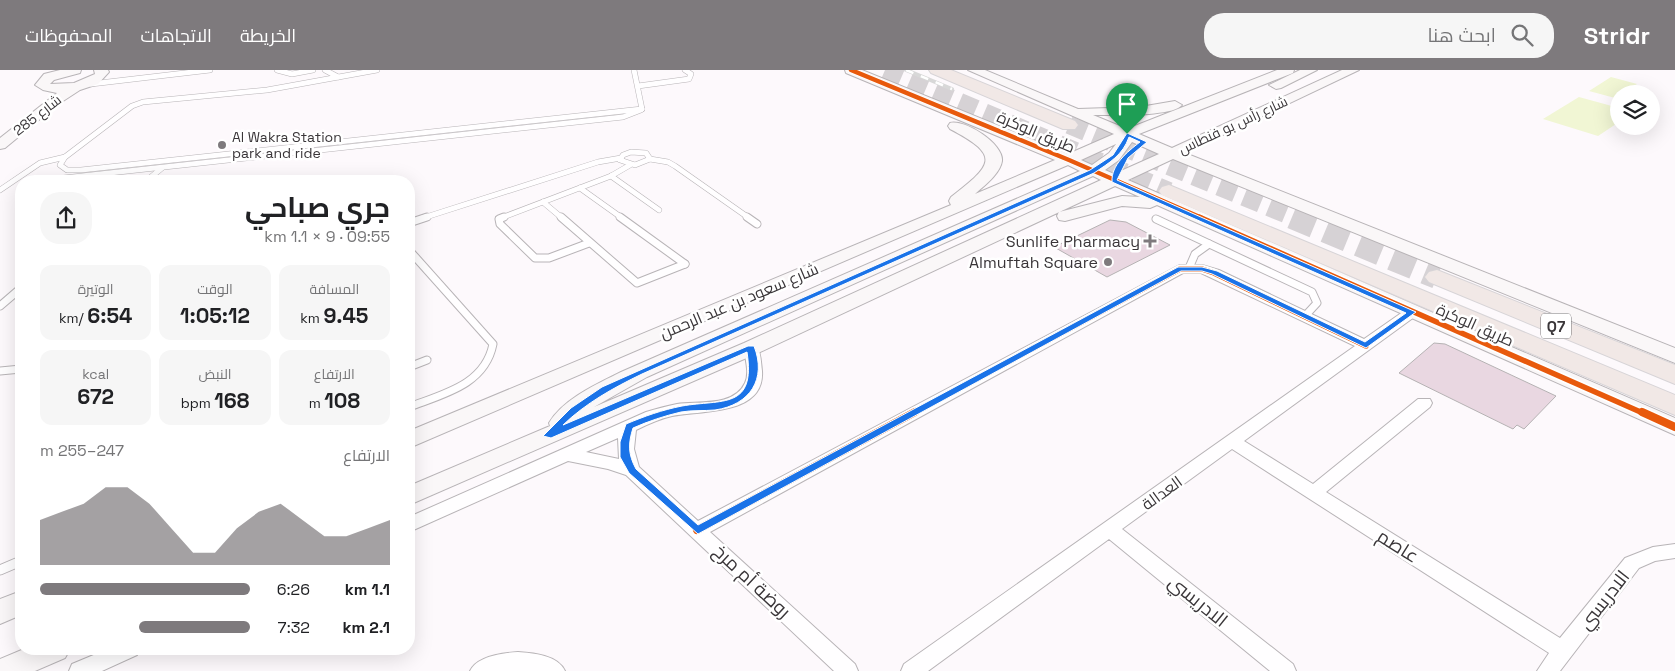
<!DOCTYPE html>
<html lang="ar">
<meta charset="utf-8">
<style>
:root{--surface:#fff;--page:#f6f6f6;--text:#202124;--muted:#757577;--accent:#7e7a7d}
body{margin:0;font-family:"Space Grotesk",Cairo,sans-serif;background:var(--page);color:var(--text);direction:rtl;height:100vh;display:flex;flex-direction:column;font-size:19px;white-space:nowrap}
*{box-sizing:border-box;margin:0}
p{font-size:16px;color:var(--muted)}
.icon{flex:none;width:28px;height:28px;fill:none;stroke:currentColor;stroke-width:2;stroke-linecap:round;stroke-linejoin:round}
.map{position:relative;flex:1;overflow:hidden;direction:ltr}
.drawer{position:absolute;left:15px;top:105px;width:400px;height:480px;display:flex;flex-direction:column;background:var(--surface);border-radius:20px;box-shadow:0 5px 20px #0002;direction:rtl}
.drawer>*{flex:none}
.tools{position:absolute;left:1610px;top:15px;display:grid;gap:10px}
.tools a{display:grid;place-items:center;width:50px;height:50px;border-radius:50%;background:var(--surface);box-shadow:0 5px 20px #0002;font-size:25px}
.pin{position:absolute;display:grid;place-items:center;width:42px;height:42px;color:#fff;margin:-51px -21px;border-radius:50% 50% 50% 0;rotate:-45deg;box-shadow:0 0 5px #0007}
.pin .icon{rotate:45deg}
.round{display:grid;place-items:center;flex:none;width:52px;height:52px;border-radius:20px;background:var(--page)}
.headline{display:flex;align-items:center;justify-content:space-between;height:85px;padding:0 25px}
h1{font-size:28px;font-weight:700;line-height:38px}
.figures{display:grid;grid-template-columns:repeat(3,1fr);gap:8px;height:85px;padding:5px 25px}
.figures div{display:grid;align-content:center;border-radius:12px;background:var(--page);text-align:center}
.figures b{font-size:21px;font-weight:700}
.figures small{font-size:14px;font-weight:400}
.figures p{font-size:14px}
.chart{height:140px;padding:10px 25px}
.chart p{display:flex;justify-content:space-between}
.chart svg{width:100%;height:90px;margin-top:5px;fill:var(--accent);opacity:.7}
ul{padding:0 25px;list-style:none;font-size:16px}
li{display:grid;grid-template-columns:80px 60px 1fr;align-items:center;height:38px}
li i{height:12px;border-radius:6px;background:var(--accent)}
header{display:flex;align-items:center;gap:30px;box-sizing:border-box;height:70px;padding:0 25px;background:var(--accent);color:#fff}
header strong{font-size:24px}
nav{display:flex;gap:28px;margin-inline-start:auto;font-size:18px}
.search{width:350px;height:45px;background:var(--page);display:flex;align-items:center;gap:12px;box-sizing:border-box;padding:0 18px;border-radius:20px;color:var(--muted);font-size:19px}
.map>svg:first-child{display:block}
.green{fill:#f1f6d4}
.building{fill:#e9d7e1;stroke:#b5b2b3}
.lines{fill:none;stroke-linecap:round;stroke-linejoin:round}
.highway-tunnel-far1{stroke:#d6d2d5;stroke-width:18;stroke-dasharray:18 9;stroke-linecap:butt}
.highway-tunnel{stroke:#d6d2d5;stroke-width:24;stroke-dasharray:24 12;stroke-linecap:butt}
.lane-far2-casing{stroke:#b8b4b7;stroke-width:6}
.lane-far1-casing{stroke:#b8b4b7;stroke-width:9}
.lane-casing{stroke:#b8b4b7;stroke-width:11}
.street-casing{stroke:#b8b4b7;stroke-width:2}
.secondary-casing{stroke:#b8b4b7;stroke-width:2}
.highway-casing{stroke:#d7d4d7;stroke-width:2}
.lane-far2{stroke:#fffeff;stroke-width:5}
.lane-far1{stroke:#fffeff;stroke-width:7}
.lane{stroke:#fffeff;stroke-width:9}
.street{fill:#fffeff;fill-rule:evenodd}
.secondary{fill:#faf7f8;fill-rule:evenodd}
.highway{fill:#f1e8e6;fill-rule:evenodd}
.rail-casing{stroke:#d8d8d8;stroke-width:4}
.rail{stroke:#fff;stroke-width:2.5;stroke-dasharray:8;stroke-linecap:butt}
.cycleway-far2-casing{stroke:#fff;stroke-width:6}
.cycleway-far1-casing{stroke:#fff;stroke-width:9}
.cycleway-casing{stroke:#fff;stroke-width:11}
.cycleway-far2{stroke:#e8590c;stroke-width:4.5}
.cycleway-far1{stroke:#e8590c;stroke-width:5.5}
.cycleway{stroke:#e8590c;stroke-width:8}
.route{fill:#1a73e8;stroke:#fff;fill-rule:evenodd}
.poi-dot{fill:#7e7a7d;stroke:#fff;stroke-width:2}
.labels{text-anchor:middle;dominant-baseline:central;stroke-width:5;stroke-linejoin:round;paint-order:stroke}
.far-street-label{font-size:14px;fill:#3a3639;stroke:#fff}
.far-poi-label{font-size:14px;fill:#3a3639;stroke:#fff;text-anchor:start}
.shield{fill:#fff;stroke:#757274;stroke-width:1}
.shield-label{font-size:15px;font-weight:bold;fill:#3a3639}
.street-label{font-size:16px;fill:#3a3639;stroke:#fff}
.poi-label{font-size:16px;fill:#3a3639;stroke:#fff;text-anchor:end}
.near-street-label{font-size:19px;fill:#3a3639;stroke:#fff}
</style>
<header>
<strong>Stridr</strong>
<div class="search"><svg class="icon" aria-label="search" viewBox="0 0 24 24"><circle cx="10" cy="10" r="6"/><path d="M15 15l6 6"/></svg>ابحث هنا</div>
<nav><a>الخريطة</a><a>الاتجاهات</a><a>المحفوظات</a></nav>
</header>
<div class="map">
<svg width="1675" height="601" viewBox="0 0 1675 601">
<rect width="100%" height="100%" fill="#fdf9fc"/>
<!-- green -->
<g class="green">
<path d="M 1611,7 L 1637,14 L 1619,24 L 1615,28 L 1589,21 Z"/>
<path d="M 1579,27 L 1619,38 L 1619,52 L 1598,66 L 1543,49 Z"/>
</g>
<!-- building -->
<g class="building">
<path d="M 1110,150 L 1126,152 L 1170,175 L 1107,207 L 1054,177 Z"/>
<path d="M 1434,273 L 1445,274 L 1556,326 L 1524,359 L 1517,355 L 1513,359 L 1399,303 Z"/>
</g>
<g class="lines">
<!-- highway-tunnel-far1 -->
<g class="highway-tunnel-far1">
<path d="M 885,0 L 1169,121"/>
<path d="M 1069,55 L 1295,148"/>
</g>
<!-- highway-tunnel -->
<path class="highway-tunnel" d="M 1292,147 L 1437,207"/>
<!-- lane-far2 casing -->
<g class="lane-far2-casing">
<g id="lane-far2">
<path d="M 277,0 L 292,4 L 313,0"/>
<path d="M 325,0 L 338,7"/>
<path d="M 377,0 L 267,20 L 143,32 L 132,36 L 65,87 L 60,95 L 67,100 L 81,100 L 642,39"/>
<path d="M 634,0 L 642,39"/>
<path d="M 91,14 L 210,0"/>
<path d="M 638,16 L 689,9 L 691,4 L 685,0"/>
<path d="M 631,82 L 646,83 L 650,89 L 635,95 L 620,90 L 623,85 Z"/>
<path d="M 650,89 L 668,92 L 675,96 L 749,148"/>
<path d="M 611,106 L 659,140"/>
<path d="M 36,111 L 623,47 L 641,40"/>
<path d="M 146,111 L 162,98"/>
<path d="M 580,118 L 622,148"/>
<path d="M 0,120 L 40,93 L 65,87"/>
<path d="M 543,132 L 562,148"/>
<path d="M 423,148 L 598,92 L 621,88"/>
<path d="M 501,148 L 611,106 L 630,95"/>
</g>
</g>
<!-- lane-far1 casing -->
<g class="lane-far1-casing">
<g id="lane-far1">
<path d="M 504,147 L 499,149 L 500,154 L 535,188 L 549,188 L 589,173"/>
<path d="M 561,147 L 637,213 L 685,194"/>
<path d="M 620,147 L 685,194"/>
<path d="M 747,147 L 757,154"/>
<path d="M 1156,149 L 1312,222 L 1317,233 L 1305,246"/>
<path d="M 409,153 L 427,147"/>
<path d="M 409,180 L 493,274 C 485,315 443,324 409,337"/>
<path d="M 1189,198 L 1195,184 L 1209,174"/>
<path d="M 0,236 L 21,218"/>
<path d="M 409,297 L 427,290"/>
<path d="M 0,301 L 21,299"/>
</g>
</g>
<!-- lane casing -->
<g class="lane-casing">
<path id="lane" d="M 0,500 L 21,491"/>
</g>
<!-- street casing -->
<g class="street-casing">
<g id="street">
<path d="M 1180,195 L 1202,195 L 1219,200 L 1364,269 L 1407,239 L 1417,239 L 1419,242 L 1417,245 L 1244,371 L 1313,414 L 1418,329 L 1430,329 L 1432,333 L 1430,337 L 1326,422 L 1560,568 L 1625,488 L 1653,477 L 1675,474 L 1675,488 L 1655,491 L 1639,498 L 1560,601 L 1537,601 L 1549,583 L 1232,379 L 1122,459 L 1293,594 L 1296,601 L 1270,601 L 1109,469 L 928,601 L 901,601 L 904,594 L 1355,276 L 1201,203 L 1183,203 L 710,462 L 855,594 L 858,601 L 834,601 L 626,405 L 608,399 L 568,391 L 409,462 L 409,447 L 646,342 C 656,339 667,336 677,334 C 698,331 734,337 745,313 C 750,303 745,289 744,278 L 751,273 L 756,275 C 761,281 761,293 762,301 C 765,346 700,340 672,346 C 659,349 648,354 636,360 L 634,379 L 639,397 L 698,451 ZM 618,368 L 619,389 L 586,382 Z"/>
<path d="M 108,579 L 140,579 L 137,585 L 102,601 L 69,601 L 72,594 Z"/>
<path d="M 518,582 C 533,583 558,585 565,601 L 470,601 C 477,586 502,583 518,582 Z"/>
</g>
</g>
<!-- secondary casing -->
<g class="secondary-casing">
<g id="secondary">
<path d="M 60,0 L 81,0 L 80,3 L 54,10 L 50,14 L 74,13 L 95,4 L 94,0 L 108,0 L 109,2 L 98,14 L 80,20 L 57,35 L 5,78 L 0,79 L 0,68 L 57,23 L 43,20 L 35,15 L 44,4 Z"/>
<path d="M 845,0 L 862,0 L 1068,84 L 1114,64 L 968,0 L 985,0 L 1078,39 L 1140,37 L 1175,31 L 1182,35 C 1173,47 1110,45 1093,45 L 1127,59 L 1277,0 L 1294,0 L 1293,3 L 1139,64 L 1172,78 L 1342,0 L 1359,0 L 1185,83 L 1675,278 L 1675,293 L 1173,89 L 1128,110 L 1675,348 L 1675,365 L 1157,135 L 1150,138 L 1122,136 L 1065,151 L 1059,150 L 1057,146 L 1059,142 L 1122,126 L 1140,127 L 1115,116 L 758,283 L 409,435 L 409,416 L 550,356 L 549,353 C 563,329 597,314 621,302 L 1080,101 L 1068,95 L 409,378 L 409,361 L 951,135 L 949,131 L 951,127 C 992,95 1002,86 950,59 L 948,56 L 950,53 C 965,49 1004,74 1002,91 C 1000,104 984,116 975,124 L 1055,90 L 846,3 ZM 1132,72 L 1159,84 L 1114,104 L 1105,100 L 1119,90 ZM 1116,74 L 1109,83 L 1092,95 L 1081,90 ZM 1093,106 L 1101,110 L 744,273 L 594,337 L 647,307 Z"/>
<path d="M 1300,0 L 1317,0 L 1281,18 L 1276,19 L 1269,15 Z"/>
<path d="M 21,521 L 21,545 L 0,554 L 0,529 Z"/>
<path d="M 24,579 L 70,579 L 65,588 L 35,601 L 0,601 L 0,589 Z"/>
</g>
</g>
<!-- highway casing -->
<g class="highway-casing">
<g id="highway">
<path d="M 929,0 L 951,0 L 1075,51 L 1078,55 L 1075,59 L 1063,59 L 931,3 Z"/>
<path d="M 1169,115 L 1675,325 L 1675,345 L 1162,125 L 1159,121 L 1162,117 Z"/>
<path d="M 1437,200 L 1675,295 L 1675,314 L 1429,212 L 1425,207 L 1429,202 Z"/>
</g>
</g>
<!-- lane-far2 -->
<use href="#lane-far2" class="lane-far2"/>
<!-- lane-far1 -->
<use href="#lane-far1" class="lane-far1"/>
<!-- lane -->
<use href="#lane" class="lane"/>
<!-- street -->
<use href="#street" class="street"/>
<!-- secondary -->
<use href="#secondary" class="secondary"/>
<!-- highway -->
<use href="#highway" class="highway"/>
<!-- rail casing -->
<g class="rail-casing">
<path id="rail" d="M 906,0 L 952,19"/>
</g>
<!-- rail -->
<use href="#rail" class="rail"/>
<!-- cycleway-far2 casing -->
<g class="cycleway-far2-casing">
<path id="cycleway-far2" d="M 851,0 L 1069,90 L 1202,148"/>
</g>
<!-- cycleway-far1 casing -->
<g class="cycleway-far1-casing">
<g id="cycleway-far1">
<path d="M 1199,147 L 1645,344"/>
<path d="M 912,344 L 1180,199 L 1202,199 L 1214,203 L 1366,276"/>
</g>
</g>
<!-- cycleway casing -->
<g class="cycleway-casing">
<g id="cycleway">
<path d="M 1642,342 L 1675,357"/>
<path d="M 697,460 L 915,342"/>
</g>
</g>
<!-- cycleway-far2 -->
<use href="#cycleway-far2" class="cycleway-far2"/>
<!-- cycleway-far1 -->
<use href="#cycleway-far1" class="cycleway-far1"/>
<!-- cycleway -->
<use href="#cycleway" class="cycleway"/>
</g>
<!-- route -->
<path class="route" d="M 1127,63 L 1147,72 L 1128,88 L 1117,110 L 1416,242 L 1366,278 L 1212,204 L 1202,201 L 1181,201 L 698,464 L 629,403 L 620,387 L 620,372 L 626,354 C 645,346 662,340 682,336 C 722,329 756,340 747,282 L 551,368 L 543,366 L 571,338 L 602,317 L 1090,100 L 1113,85 ZM 1129,67 L 1140,72 C 1127,82 1111,95 1112,112 L 1406,243 L 1365,272 L 1217,201 L 1202,197 L 1178,197 L 698,455 L 636,399 C 628,384 628,374 633,358 C 649,351 664,346 681,342 C 692,340 704,341 715,340 C 750,335 767,309 754,276 L 748,276 L 563,355 C 586,333 613,318 642,304 L 1094,103 C 1109,93 1123,85 1129,67 Z"/>
<!-- markers -->
<g class="poi-dot">
<circle cx="222" cy="75" r="5"/>
<path d="M1147.5 163.5h5v5h5v5h-5v5h-5v-5h-5v-5h5z"/>
<circle cx="1108" cy="192" r="5"/>
</g>
<g class="labels">
<!-- far-street labels -->
<g class="far-street-label">
<text transform="translate(37 45) rotate(-38)">شارع 285</text>
<text transform="translate(1233 55) rotate(-25)">شارع رأس بو فنطاس</text>
</g>
<!-- far-poi labels -->
<g class="far-poi-label">
<text x="232" y="67">Al Wakra Station<tspan x="232" dy="16">park and ride</tspan></text>
</g>
<!-- shield labels -->
<rect class="shield" x="1541" y="243.5" width="30" height="25" rx="4"/>
<g class="shield-label">
<text x="1556" y="256">Q7</text>
</g>
<!-- street labels -->
<g class="street-label">
<text transform="translate(1036 62) rotate(23)">طريق الوكرة</text>
<text transform="translate(739 231) rotate(-23)">شارع سعود بن عبد الرحمن</text>
<text transform="translate(1475 255) rotate(24)">طريق الوكرة</text>
<text transform="translate(1162 423) rotate(-36)">العدالة</text>
</g>
<!-- poi labels -->
<g class="poi-label">
<text x="1140" y="171">Sunlife Pharmacy</text>
<text x="1098" y="192">Almuftah Square</text>
</g>
<!-- near-street labels -->
<g class="near-street-label">
<text transform="translate(1398 476) rotate(32)">عاصم</text>
<text transform="translate(752 511) rotate(43)">روضة أم مرخ</text>
<text transform="translate(1604 530) rotate(-52)">الادريسي</text>
<text transform="translate(1198 531) rotate(39)">الادريسي</text>
</g>
</g>
</svg>
<div class="tools">
<a><svg class="icon" aria-label="layers" viewBox="0 0 24 24"><path d="M12 4l9 5-9 5-9-5zM3 14l9 5 9-5"/></svg></a>
</div>
<div class="pin" style="left:1127px;top:64px;background:#1e9e55"><svg class="icon" aria-label="arrive" viewBox="0 0 24 24"><path d="M6 21V4h12l-3 4 3 4H6"/></svg></div>
<section class="drawer">
<div class="headline"><div><h1>جري صباحي</h1><p>09:55 · 9 × 1.1 km</p></div><a class="round"><svg class="icon" aria-label="share" viewBox="0 0 24 24"><path d="M12 15V3M7 8l5-5 5 5M5 13v7h14v-7"/></svg></a></div>
<div class="figures">
<div><p>المسافة</p><b>9.45<small> km</small></b></div>
<div><p>الوقت</p><b>1:05:12</b></div>
<div><p>الوتيرة</p><b>6:54<small> /km</small></b></div>
</div>
<div class="figures">
<div><p>الارتفاع</p><b>108<small> m</small></b></div>
<div><p>النبض</p><b>168<small> bpm</small></b></div>
<div><p>kcal</p><b>672</b></div>
</div>
<div class="chart"><p><span>الارتفاع</span>247–255 m</p>
<svg viewBox="0 0 160 44" preserveAspectRatio="none"><path d="M0 44V22L10 18L20 14L30 6L40 6L50 14L60 26L70 38L80 38L90 26L100 18L110 14L120 22L130 30L140 30L150 26L160 22V44z"/></svg>
</div>
<ul>
<li><b>1.1 km</b>6:26<i style="width:100%"></i></li>
<li><b>2.1 km</b>7:32<i style="width:53%"></i></li>
</ul>
</section>
</div>
